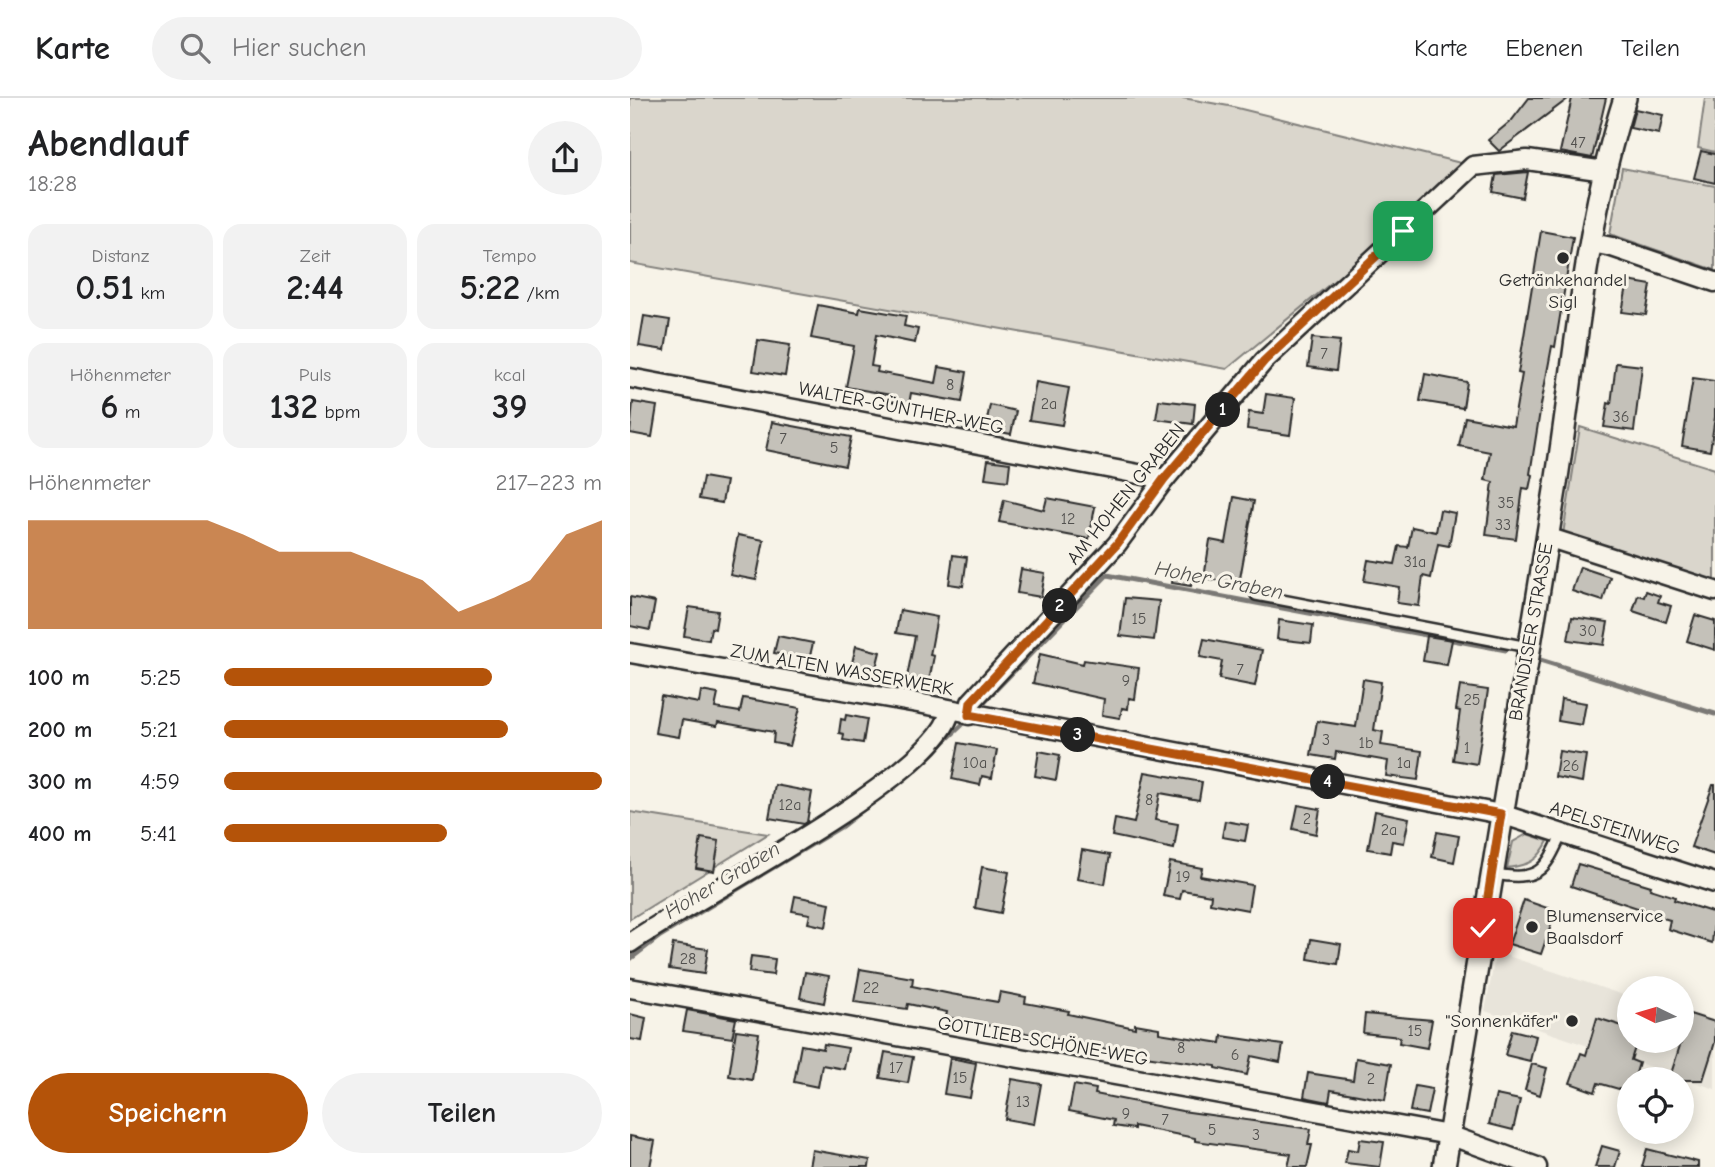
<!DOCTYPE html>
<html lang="de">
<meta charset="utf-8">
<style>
:root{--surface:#fff;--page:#f2f2f2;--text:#202124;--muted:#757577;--line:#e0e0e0;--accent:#b45309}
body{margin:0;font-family:"Comic Neue",sans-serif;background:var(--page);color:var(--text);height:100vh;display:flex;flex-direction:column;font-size:26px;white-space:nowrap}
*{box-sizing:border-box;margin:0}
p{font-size:23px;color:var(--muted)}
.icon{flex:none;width:38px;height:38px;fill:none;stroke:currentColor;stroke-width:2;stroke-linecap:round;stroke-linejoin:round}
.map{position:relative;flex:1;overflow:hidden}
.side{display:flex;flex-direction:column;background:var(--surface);width:630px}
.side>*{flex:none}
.needle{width:46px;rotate:275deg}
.fabs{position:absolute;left:987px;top:878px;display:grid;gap:14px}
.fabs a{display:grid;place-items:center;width:77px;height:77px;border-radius:50%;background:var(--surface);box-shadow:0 4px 18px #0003;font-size:35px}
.pin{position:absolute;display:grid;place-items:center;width:60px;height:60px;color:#fff;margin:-30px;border-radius:14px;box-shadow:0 4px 10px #0006}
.km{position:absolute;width:35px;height:35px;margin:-18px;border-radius:50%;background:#222;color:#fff;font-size:19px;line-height:35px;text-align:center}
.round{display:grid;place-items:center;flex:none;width:74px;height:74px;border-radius:37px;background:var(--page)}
.head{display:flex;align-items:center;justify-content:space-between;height:119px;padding:0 28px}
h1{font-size:38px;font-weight:800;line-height:52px}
.metrics{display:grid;grid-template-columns:repeat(3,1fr);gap:10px;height:119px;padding:7px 28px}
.metrics div{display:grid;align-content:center;border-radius:18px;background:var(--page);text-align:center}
.metrics b{font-size:35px;font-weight:800}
.metrics small{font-size:19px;font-weight:400}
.metrics p{font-size:19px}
.chart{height:196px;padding:14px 28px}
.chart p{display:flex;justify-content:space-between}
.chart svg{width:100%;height:126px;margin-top:7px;fill:var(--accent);opacity:.7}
.action{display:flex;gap:14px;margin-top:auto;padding:14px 28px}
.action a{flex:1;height:80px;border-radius:42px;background:var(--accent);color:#fff;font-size:28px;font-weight:800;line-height:80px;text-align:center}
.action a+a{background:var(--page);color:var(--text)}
ul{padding:0 28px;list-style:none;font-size:23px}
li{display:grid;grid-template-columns:112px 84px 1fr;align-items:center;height:52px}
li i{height:18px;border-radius:9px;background:var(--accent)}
header{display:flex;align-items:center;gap:42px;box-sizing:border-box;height:98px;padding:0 35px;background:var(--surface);border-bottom:2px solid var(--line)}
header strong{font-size:33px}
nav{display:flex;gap:38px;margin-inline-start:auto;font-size:24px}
.search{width:490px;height:63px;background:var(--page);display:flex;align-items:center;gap:18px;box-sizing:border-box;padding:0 24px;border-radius:38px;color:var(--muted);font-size:26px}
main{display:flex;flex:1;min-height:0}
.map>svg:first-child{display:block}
.built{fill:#e8e4da}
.green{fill:#dad6cc;stroke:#82807c;stroke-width:2}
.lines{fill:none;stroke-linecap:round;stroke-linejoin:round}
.stream{stroke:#7a7874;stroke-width:5}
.building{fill:#c4c1b9;stroke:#2b2b2b;stroke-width:2}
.service-casing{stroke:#2b2b2b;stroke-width:14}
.minor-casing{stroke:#2b2b2b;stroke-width:23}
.tertiary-casing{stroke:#2b2b2b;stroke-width:26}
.service{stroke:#f7f3e8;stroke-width:9}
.minor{stroke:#f7f3e8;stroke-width:18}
.tertiary{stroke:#f7f3e8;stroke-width:21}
.route-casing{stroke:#fff;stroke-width:14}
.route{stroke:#b45309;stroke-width:9}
.poi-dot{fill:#2b2b2b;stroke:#f7f3e8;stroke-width:2.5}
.labels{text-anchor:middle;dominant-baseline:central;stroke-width:6;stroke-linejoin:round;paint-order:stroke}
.number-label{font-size:16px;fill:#51504e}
.poi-label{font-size:19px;fill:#2b2b2b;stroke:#f7f3e8}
.street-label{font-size:19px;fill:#2b2b2b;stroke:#f7f3e8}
.water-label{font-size:21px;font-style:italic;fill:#53524f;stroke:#f7f3e8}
</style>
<header>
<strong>Karte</strong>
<div class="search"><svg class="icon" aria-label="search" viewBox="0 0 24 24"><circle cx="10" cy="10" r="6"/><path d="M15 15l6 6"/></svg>Hier suchen</div>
<nav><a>Karte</a><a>Ebenen</a><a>Teilen</a></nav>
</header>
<main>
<section class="side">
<div class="head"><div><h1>Abendlauf</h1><p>18:28</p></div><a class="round"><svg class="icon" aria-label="share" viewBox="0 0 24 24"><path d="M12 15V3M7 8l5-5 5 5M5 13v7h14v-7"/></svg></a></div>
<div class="metrics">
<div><p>Distanz</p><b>0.51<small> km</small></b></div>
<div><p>Zeit</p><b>2:44</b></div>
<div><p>Tempo</p><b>5:22<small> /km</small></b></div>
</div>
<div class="metrics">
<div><p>Höhenmeter</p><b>6<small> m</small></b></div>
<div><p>Puls</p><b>132<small> bpm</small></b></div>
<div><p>kcal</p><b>39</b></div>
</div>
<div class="chart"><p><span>Höhenmeter</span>217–223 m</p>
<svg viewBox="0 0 160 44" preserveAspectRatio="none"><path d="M0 44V6L10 6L20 6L30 6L40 6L50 6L60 11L70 17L80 17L90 17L100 22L110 27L120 38L130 33L140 27L150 11L160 6V44z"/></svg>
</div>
<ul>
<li><b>100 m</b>5:25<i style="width:71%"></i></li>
<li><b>200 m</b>5:21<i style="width:75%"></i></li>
<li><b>300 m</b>4:59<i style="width:100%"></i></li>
<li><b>400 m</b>5:41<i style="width:59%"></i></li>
</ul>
<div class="action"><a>Speichern</a><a>Teilen</a></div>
</section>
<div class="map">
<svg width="1085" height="1069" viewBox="0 0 1085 1069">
<rect width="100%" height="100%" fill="#f7f3e8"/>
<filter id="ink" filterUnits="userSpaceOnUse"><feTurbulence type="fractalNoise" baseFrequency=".0143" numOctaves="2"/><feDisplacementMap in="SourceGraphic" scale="14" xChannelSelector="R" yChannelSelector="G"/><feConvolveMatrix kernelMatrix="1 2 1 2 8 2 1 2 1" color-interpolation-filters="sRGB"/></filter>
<g filter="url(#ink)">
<!-- built -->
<path class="built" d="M 866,854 L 999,899 L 999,943 L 1052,943 L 1052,917 L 1085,928 L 1085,991 L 855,913 Z"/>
<!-- green -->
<g class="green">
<path d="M 0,0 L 553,0 L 599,8 L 843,68 L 597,271 L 0,165 Z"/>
<path d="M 1075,0 L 1085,0 L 1085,54 L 1068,50 Z"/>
<path d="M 992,70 L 1085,88 L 1085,172 L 980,136 Z"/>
<path d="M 950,329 L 1085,371 L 1085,486 L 933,436 Z"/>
<path d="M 0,714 L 138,736 L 0,821 Z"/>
<path d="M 897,736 L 918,743 C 908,763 899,767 877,770 L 883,744 Z"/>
</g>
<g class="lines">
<!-- stream -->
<g class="stream">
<path d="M 910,562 L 1085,616"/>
<path d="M 349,609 L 477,477 L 876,552"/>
<path d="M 286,670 L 332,627"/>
<path d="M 0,861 L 30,838 L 212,728 L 239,707"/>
</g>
</g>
<!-- building -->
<g class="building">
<path d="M 899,0 L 939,0 L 869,53 L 858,42 L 882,22 Z"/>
<path d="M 942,0 L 976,0 L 962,60 L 930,54 Z"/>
<path d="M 1005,11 L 1033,17 L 1029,36 L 1000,30 Z"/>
<path d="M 1071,53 L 1085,56 L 1085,85 L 1064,80 Z"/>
<path d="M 898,74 L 893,100 L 863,94 L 866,77 Z"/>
<path d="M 911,133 L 943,139 L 925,249 L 922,248 L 911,307 L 900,376 L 902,377 L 899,391 L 893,390 L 886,441 L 856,437 L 863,384 L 855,382 L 860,354 L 829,348 L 835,319 L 883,328 L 892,276 L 888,275 Z"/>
<path d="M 998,183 L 1021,187 L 1016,217 L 992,214 Z"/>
<path d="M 188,207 L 229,215 L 230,210 L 276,218 L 274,228 L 288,231 L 285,245 L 246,237 L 241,268 L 248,269 L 247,274 L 306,285 L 309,269 L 337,274 L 332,304 L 281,295 L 279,306 L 259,303 L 261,297 L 216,289 L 224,248 L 181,240 Z"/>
<path d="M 14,218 L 40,222 L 35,252 L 9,248 Z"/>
<path d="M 682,240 L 710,243 L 706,273 L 678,269 Z"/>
<path d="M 128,242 L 160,247 L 155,278 L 123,273 Z"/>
<path d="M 986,265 L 1012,268 L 1004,333 L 974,329 L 978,305 L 981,306 Z"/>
<path d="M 795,276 L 837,284 L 833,310 L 790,303 Z"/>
<path d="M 1063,280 L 1085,283 L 1085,319 L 1080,353 L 1052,348 Z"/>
<path d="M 406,284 L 439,290 L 432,327 L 399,322 Z"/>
<path d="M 636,296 L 665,300 L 660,337 L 617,331 L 619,314 L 633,316 Z"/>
<path d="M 529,302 L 565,306 L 563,326 L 526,321 Z"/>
<path d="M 3,304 L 27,308 L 22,339 L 0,335 Z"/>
<path d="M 360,307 L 386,313 L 381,336 L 355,331 Z"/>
<path d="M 142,324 L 221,339 L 215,368 L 136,352 Z"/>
<path d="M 358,362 L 380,365 L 378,383 L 355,380 Z"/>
<path d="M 73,379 L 96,383 L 92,405 L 69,401 Z"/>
<path d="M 604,399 L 624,403 L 609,486 L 574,480 L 580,442 L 596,445 Z"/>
<path d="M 417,400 L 465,409 L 459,441 L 369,424 L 374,402 L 414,412 Z"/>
<path d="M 810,412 L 825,415 L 819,448 L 808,446 L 801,480 L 793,478 L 789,508 L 767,505 L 769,489 L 734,483 L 738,462 L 765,466 L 769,448 L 778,449 L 782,429 L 806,434 Z"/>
<path d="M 108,437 L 134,442 L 126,482 L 100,477 Z"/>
<path d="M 323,457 L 337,459 L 333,488 L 319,486 Z"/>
<path d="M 950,469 L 980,479 L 973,503 L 942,493 Z"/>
<path d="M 545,470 L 564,474 L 561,488 L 542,485 Z"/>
<path d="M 391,471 L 415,475 L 411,499 L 387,495 Z"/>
<path d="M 1016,493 L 1030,498 L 1028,504 L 1041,508 L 1036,524 L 1003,513 L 1008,497 L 1014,499 Z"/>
<path d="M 0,499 L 25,504 L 20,532 L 0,528 Z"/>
<path d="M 495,500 L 529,503 L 524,542 L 490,538 Z"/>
<path d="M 59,509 L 88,513 L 85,531 L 81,530 L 79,542 L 54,538 Z"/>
<path d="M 270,512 L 307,519 L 300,557 L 304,558 L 299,583 L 277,579 L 285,538 L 266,535 Z"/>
<path d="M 1065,517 L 1085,523 L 1085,552 L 1057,543 Z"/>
<path d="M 942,519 L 978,524 L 974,547 L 938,542 Z"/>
<path d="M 649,522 L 683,527 L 681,545 L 647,541 Z"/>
<path d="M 148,538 L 183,545 L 179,562 L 144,555 Z"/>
<path d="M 797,538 L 822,542 L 817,567 L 793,563 Z"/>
<path d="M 574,541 L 632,552 L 625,588 L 589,581 L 592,563 L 570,559 Z"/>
<path d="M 226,548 L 250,554 L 245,574 L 221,569 Z"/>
<path d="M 410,556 L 453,566 L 454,562 L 509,570 L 505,601 L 499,600 L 498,611 L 492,610 L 490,620 L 472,617 L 474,601 L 403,585 Z"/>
<path d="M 733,581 L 751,584 L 744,632 L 753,634 L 751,647 L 792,653 L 788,682 L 756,678 L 758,663 L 706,654 L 705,661 L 681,657 L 687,623 L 726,629 Z"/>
<path d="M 830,588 L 858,592 L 847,666 L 823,662 L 830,613 L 826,612 Z"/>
<path d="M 71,593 L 88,596 L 85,610 L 110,614 L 113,600 L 170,610 L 160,648 L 143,645 L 144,634 L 88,624 L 87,628 L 52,622 L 49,639 L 25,635 L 31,598 L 69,605 Z"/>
<path d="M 931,601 L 956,605 L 952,627 L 928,623 Z"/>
<path d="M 216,617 L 237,621 L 233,645 L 213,642 L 214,636 L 209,635 L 211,621 L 215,622 Z"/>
<path d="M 329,645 L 367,652 L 362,680 L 352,678 L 350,687 L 322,681 Z"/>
<path d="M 409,653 L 430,657 L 426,682 L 405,678 Z"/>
<path d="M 929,653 L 956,657 L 952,684 L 925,679 Z"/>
<path d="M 515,674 L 572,684 L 569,702 L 530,695 L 525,722 L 548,726 L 544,751 L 482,738 L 485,721 L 504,725 Z"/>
<path d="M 145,687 L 182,694 L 177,724 L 174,726 L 139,720 Z"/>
<path d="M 1083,687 L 1085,687 L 1085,757 L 1061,749 Z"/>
<path d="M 668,707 L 690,711 L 686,736 L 663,731 Z"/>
<path d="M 745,713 L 779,720 L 774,745 L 762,743 L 760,755 L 738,751 Z"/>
<path d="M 595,723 L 618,727 L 615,743 L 592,739 Z"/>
<path d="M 807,734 L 829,738 L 824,764 L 802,759 Z"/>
<path d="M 71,740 L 89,743 L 84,773 L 66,770 Z"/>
<path d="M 452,752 L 480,757 L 475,786 L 447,781 Z"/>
<path d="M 540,764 L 572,770 L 570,778 L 622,787 L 618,812 L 580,805 L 581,797 L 552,792 L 550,801 L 533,798 Z"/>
<path d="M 948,766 L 1021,788 L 1020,791 L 1045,799 L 1044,802 L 1085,815 L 1082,845 L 1038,831 L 1040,822 L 1022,817 L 1023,815 L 941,788 Z"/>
<path d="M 352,769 L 379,774 L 371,815 L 345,810 Z"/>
<path d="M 165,798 L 200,805 L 196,829 L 178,825 L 180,816 L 162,813 Z"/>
<path d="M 894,802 L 926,813 L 911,856 L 879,846 Z"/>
<path d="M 681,841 L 711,846 L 708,866 L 678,861 Z"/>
<path d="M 43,846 L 78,851 L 74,876 L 39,871 Z"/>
<path d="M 121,858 L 145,861 L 143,877 L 119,874 Z"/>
<path d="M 230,871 L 283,880 L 282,888 L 321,896 L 368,904 L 370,894 L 396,899 L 395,905 L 439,913 L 438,916 L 505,930 L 505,926 L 529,930 L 529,935 L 591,945 L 592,938 L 653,947 L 650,964 L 621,958 L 617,977 L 586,970 L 586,968 L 501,956 L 316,919 L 317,914 L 278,906 L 277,911 L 224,904 Z"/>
<path d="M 175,874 L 199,878 L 194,905 L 170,900 Z"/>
<path d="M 57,912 L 106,921 L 102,940 L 53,933 Z"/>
<path d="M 0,916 L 16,920 L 12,943 L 0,941 Z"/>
<path d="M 735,916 L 802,922 L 797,950 L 769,945 L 770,939 L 733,935 Z"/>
<path d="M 1060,916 L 1085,924 L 1085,944 L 1073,982 L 1039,982 Z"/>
<path d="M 967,920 L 999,930 L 999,943 L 1007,943 L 1001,962 L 1009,965 L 1004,982 L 999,982 L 999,994 L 968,985 L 965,994 L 940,985 L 951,955 L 956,957 Z"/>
<path d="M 106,932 L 129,935 L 122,982 L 99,978 Z"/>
<path d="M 882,932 L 906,938 L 900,963 L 875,957 Z"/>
<path d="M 194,946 L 218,950 L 214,971 L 192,967 L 188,989 L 164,984 L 171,947 L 193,951 Z"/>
<path d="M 255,954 L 283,959 L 278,985 L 250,980 Z"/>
<path d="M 320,960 L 346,965 L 340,1000 L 314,996 Z"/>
<path d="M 726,960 L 761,966 L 755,1002 L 701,992 L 699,1004 L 674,999 L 678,975 L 723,982 Z"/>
<path d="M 902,966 L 917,970 L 910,997 L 895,992 Z"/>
<path d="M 382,981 L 411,986 L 404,1026 L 375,1021 Z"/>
<path d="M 444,987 L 466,991 L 465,996 L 552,1013 L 681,1031 L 678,1047 L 682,1047 L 677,1069 L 658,1069 L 661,1056 L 565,1043 L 565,1040 L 504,1028 L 504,1031 L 483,1028 L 484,1022 L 439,1013 Z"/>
<path d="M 785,988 L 802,991 L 797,1016 L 780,1013 Z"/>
<path d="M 866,997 L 890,1002 L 883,1032 L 859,1026 Z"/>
<path d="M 0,1038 L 25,1043 L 20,1069 L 0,1069 Z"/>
<path d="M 730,1041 L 754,1044 L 750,1069 L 715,1065 L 718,1051 L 728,1053 Z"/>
<path d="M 972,1048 L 990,1053 L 985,1069 L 965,1069 Z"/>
<path d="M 1017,1051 L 1068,1064 L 1068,1069 L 1012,1069 Z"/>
<path d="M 182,1052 L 240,1062 L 239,1069 L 179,1069 Z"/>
</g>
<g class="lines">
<!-- service casing -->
<g class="service-casing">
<g id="service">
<path d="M 626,497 L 898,549"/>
<path d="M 864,776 C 908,783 915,774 932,735"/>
</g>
</g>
<!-- minor casing -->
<g class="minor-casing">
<g id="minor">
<path d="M 962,145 L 982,149 L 1085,184"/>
<path d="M 0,280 L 535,381"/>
<path d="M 917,439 L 1085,493"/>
<path d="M 0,555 L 293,606 L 871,716 L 1085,785"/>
<path d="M 339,617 L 341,604 L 487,446 L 535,381 L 634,263 L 843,68 L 897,62 L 975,73"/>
<path d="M 0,845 C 60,802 309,677 320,613"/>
<path d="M 0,890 L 819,1037 L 907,1069"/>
</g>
</g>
<!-- tertiary casing -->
<g class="tertiary-casing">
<path id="tertiary" d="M 814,1069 C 851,841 890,614 926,386 C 946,258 955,124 995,0"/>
</g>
<!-- service -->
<use href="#service" class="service"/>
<!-- minor -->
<use href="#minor" class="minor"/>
<!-- tertiary -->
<use href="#tertiary" class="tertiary"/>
</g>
</g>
<g class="lines" filter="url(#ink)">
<!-- route casing -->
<g class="route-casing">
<path id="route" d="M 773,133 L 634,263 L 534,381 L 487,446 L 341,604 L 339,617 L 871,716 L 853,830"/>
</g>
<!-- route -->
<use href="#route" class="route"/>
</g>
<!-- markers -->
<g class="poi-dot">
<circle cx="933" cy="160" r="7"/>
<circle cx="902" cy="829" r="7"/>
<circle cx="942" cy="923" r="7"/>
</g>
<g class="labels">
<!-- number labels -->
<g class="number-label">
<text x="948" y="45">47</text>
<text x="694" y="256">7</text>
<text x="320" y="287">8</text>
<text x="419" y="306">2a</text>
<text x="991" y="319">36</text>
<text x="153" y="341">7</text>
<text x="204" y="350">5</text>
<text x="876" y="405">35</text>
<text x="438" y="421">12</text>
<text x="873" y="427">33</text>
<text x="785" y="464">31a</text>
<text x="509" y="521">15</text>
<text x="958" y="533">30</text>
<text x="610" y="572">7</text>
<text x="496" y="583">9</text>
<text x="842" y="602">25</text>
<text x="696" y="642">3</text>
<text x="736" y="645">1b</text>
<text x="837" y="650">1</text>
<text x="345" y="665">10a</text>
<text x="774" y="665">1a</text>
<text x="941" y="668">26</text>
<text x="519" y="702">8</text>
<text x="160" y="707">12a</text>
<text x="677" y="721">2</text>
<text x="759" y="732">2a</text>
<text x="553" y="779">19</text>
<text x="58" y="861">28</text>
<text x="241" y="890">22</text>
<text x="785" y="933">15</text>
<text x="551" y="950">8</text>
<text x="605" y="957">6</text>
<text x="266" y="970">17</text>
<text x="330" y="980">15</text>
<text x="741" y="981">2</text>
<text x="393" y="1004">13</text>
<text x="496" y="1016">9</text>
<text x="535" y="1022">7</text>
<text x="582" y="1032">5</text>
<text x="626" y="1037">3</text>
</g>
<!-- poi labels -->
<g class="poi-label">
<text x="933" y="182">Getränkehandel<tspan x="933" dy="22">Sigl</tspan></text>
<text x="916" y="818" text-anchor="start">Blumenservice<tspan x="916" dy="22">Baalsdorf</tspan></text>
<text x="928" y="923" text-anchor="end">"Sonnenkäfer"</text>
</g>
<!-- street labels -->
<g class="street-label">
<text transform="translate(271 310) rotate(11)">WALTER-GÜNTHER-WEG</text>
<text transform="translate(496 396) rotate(-51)">AM HOHEN GRABEN</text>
<text transform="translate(901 534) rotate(-80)">BRANDISER STRASSE</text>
<text transform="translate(212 572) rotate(10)">ZUM ALTEN WASSERWERK</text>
<text transform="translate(985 730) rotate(18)">APELSTEINWEG</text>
<text transform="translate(413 943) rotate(10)">GOTTLIEB-SCHÖNE-WEG</text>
</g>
<!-- water labels -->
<g class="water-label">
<text transform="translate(589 482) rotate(11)">Hoher Graben</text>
<text transform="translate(92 782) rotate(-31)">Hoher Graben</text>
</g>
</g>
</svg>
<div class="fabs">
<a><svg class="needle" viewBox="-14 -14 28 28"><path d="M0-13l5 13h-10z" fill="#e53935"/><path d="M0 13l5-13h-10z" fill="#757577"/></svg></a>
<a><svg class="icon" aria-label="locate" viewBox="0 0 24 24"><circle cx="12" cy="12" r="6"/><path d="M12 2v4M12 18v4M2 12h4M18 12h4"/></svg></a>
</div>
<div class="pin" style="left:773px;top:133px;background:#1e9e55"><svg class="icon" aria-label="arrive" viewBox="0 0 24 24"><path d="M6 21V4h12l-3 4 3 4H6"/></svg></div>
<div class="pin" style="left:853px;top:830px;background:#d93025"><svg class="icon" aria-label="check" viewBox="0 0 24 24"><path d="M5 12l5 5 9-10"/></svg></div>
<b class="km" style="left:593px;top:312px">1</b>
<b class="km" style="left:430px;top:508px">2</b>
<b class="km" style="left:448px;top:637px">3</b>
<b class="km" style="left:698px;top:684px">4</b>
</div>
</main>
